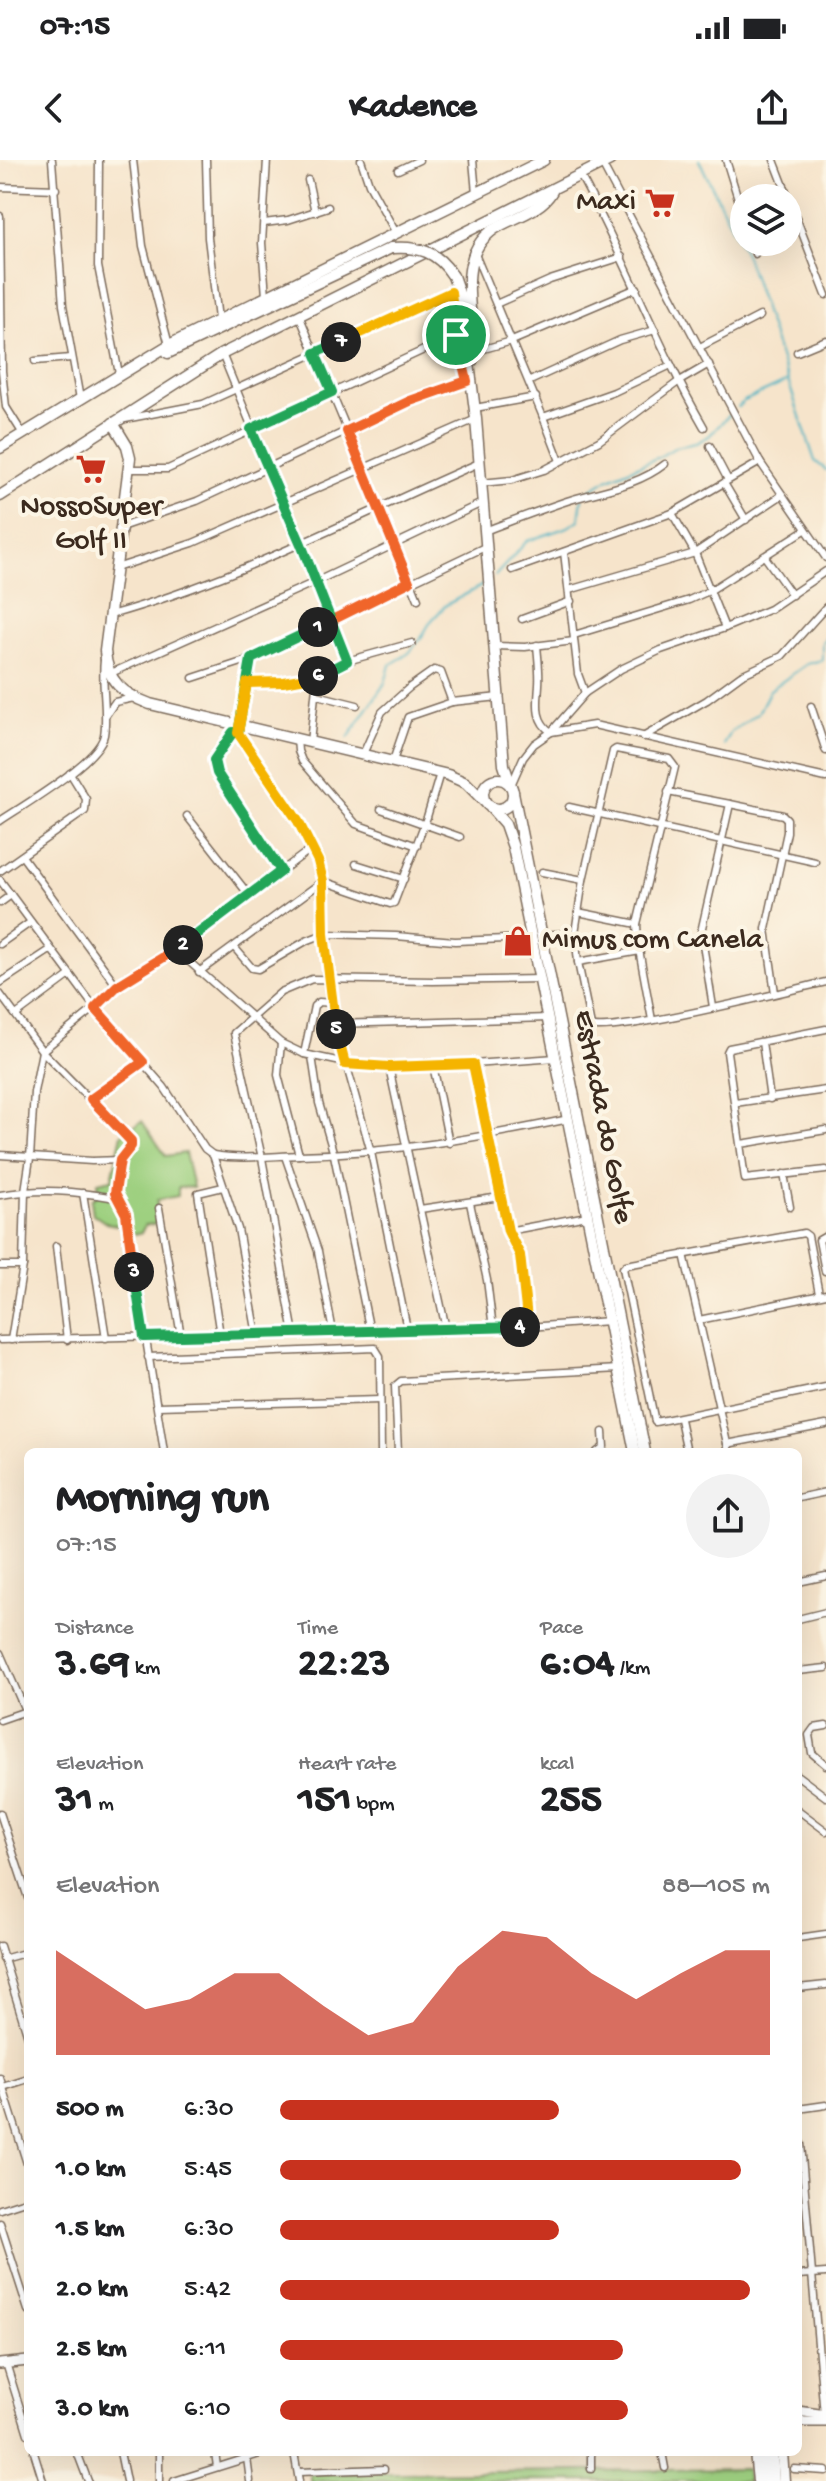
<!DOCTYPE html>
<meta charset="utf-8">
<style>
:root{--surface:#fff;--page:#f2f2f2;--text:#202124;--muted:#757577;--accent:#c8321e}
body{margin:0;font-family:"Gochi Hand",sans-serif;background:var(--page);color:var(--text);height:100vh;display:flex;flex-direction:column;font-size:30px;white-space:nowrap}
*{box-sizing:border-box;margin:0}
p{font-size:26px;color:var(--muted)}
.icon{flex:none;width:44px;height:44px;fill:none;stroke:currentColor;stroke-width:2;stroke-linecap:round;stroke-linejoin:round}
.map{position:relative;flex:1;overflow:hidden}
.side{position:absolute;left:24px;top:1288px;width:778px;height:1008px;display:flex;flex-direction:column;background:var(--surface);border-radius:12px;box-shadow:0 8px 32px #0002}
.side>*{flex:none}
.tools{position:absolute;left:730px;top:24px;display:grid;gap:16px}
.tools a{display:grid;place-items:center;width:72px;height:72px;border-radius:50%;background:var(--surface);box-shadow:0 8px 32px #0002;font-size:40px}
.pin{position:absolute;display:grid;place-items:center;width:68px;height:68px;color:#fff;margin:-34px;border:4px solid #fff;border-radius:50%;box-shadow:0 2px 8px #0007}
.km{position:absolute;width:40px;height:40px;margin:-20px;border-radius:50%;background:#222;color:#fff;font-size:22px;line-height:40px;text-align:center}
.round{display:grid;place-items:center;flex:none;width:84px;height:84px;border-radius:42px;background:var(--page)}
.summary{display:flex;align-items:center;justify-content:space-between;height:136px;padding:0 32px}
h1{font-size:44px;font-weight:700;line-height:60px}
.figures{display:grid;grid-template-columns:repeat(3,1fr);gap:12px;height:136px;padding:8px 32px}
.figures div{display:grid;align-content:center}
.figures b{font-size:40px;font-weight:700}
.figures small{font-size:22px;font-weight:400}
.figures p{font-size:22px}
.chart{height:224px;padding:16px 32px}
.chart p{display:flex;justify-content:space-between}
.chart svg{width:100%;height:144px;margin-top:8px;fill:var(--accent);opacity:.7}
ul{padding:0 32px;list-style:none;font-size:26px}
li{display:grid;grid-template-columns:128px 96px 1fr;align-items:center;height:60px}
li i{height:20px;border-radius:10px;background:var(--accent)}
.status{display:flex;justify-content:space-between;align-items:center;height:56px;padding:0 40px;background:var(--surface);direction:ltr}
.status svg{height:22px;fill:currentColor}
header{display:flex;justify-content:space-between;align-items:center;height:104px;padding:0 32px;background:var(--surface);font-size:36px;font-weight:700}
.map>svg:first-child{display:block}
.green{fill:#9ed080;stroke:#6c7d4f;stroke-width:2}
.lines{fill:none;stroke-linecap:round;stroke-linejoin:round}
.stream{stroke:#46b2c3;stroke-width:2}
.minor-casing{stroke:#7c6b5b;stroke-width:9}
.secondary-casing{stroke:#7c6b5b;stroke-width:12}
.trunk-casing{stroke:#7c6b5b;stroke-width:13}
.minor{stroke:#fff;stroke-width:6}
.secondary{stroke:#fff;stroke-width:9}
.trunk{stroke:#fff;stroke-width:10}
.trunk-bridge-casing{stroke:#7c6b5b;stroke-width:13;stroke-linecap:butt}
.trunk-bridge{stroke:#fff;stroke-width:10}
.split-1-casing{stroke:#fff;stroke-width:16}
.split-2-casing{stroke:#fff;stroke-width:16}
.split-3-casing{stroke:#fff;stroke-width:16}
.split-4-casing{stroke:#fff;stroke-width:16}
.split-5-casing{stroke:#fff;stroke-width:16}
.split-6-casing{stroke:#fff;stroke-width:16}
.split-7-casing{stroke:#fff;stroke-width:16}
.split-8-casing{stroke:#fff;stroke-width:16}
.split-1{stroke:#f0652b;stroke-width:10}
.split-2{stroke:#22a559;stroke-width:10}
.split-3{stroke:#f0652b;stroke-width:10}
.split-4{stroke:#22a559;stroke-width:10}
.split-5{stroke:#f5b400;stroke-width:10}
.split-6{stroke:#f5b400;stroke-width:10}
.split-7{stroke:#22a559;stroke-width:10}
.split-8{stroke:#f5b400;stroke-width:10}
.labels{text-anchor:middle;dominant-baseline:central;stroke-width:8;stroke-linejoin:round;paint-order:stroke}
.poi-label{font-size:30px;fill:#3b2a1e;stroke:#fcf5e5;text-anchor:end}
.street-label{font-size:30px;fill:#3b2a1e;stroke:#fcf5e5}
</style>
<div class="status"><b>07:15</b><svg viewBox="0 0 49 12"><path d="M0 12V9h3v3zM5 12V6h3v6zM10 12V3h3v9zM15 12V0h3v12zM26 1h20v11H26zM47 4h2v5h-2z"/></svg></div>
<header><svg class="icon" aria-label="back" viewBox="0 0 24 24"><path d="M15 5l-7 7 7 7"/></svg>Kadence<svg class="icon" aria-label="share" viewBox="0 0 24 24"><path d="M12 15V3M7 8l5-5 5 5M5 13v7h14v-7"/></svg></header>
<div class="map">
<svg width="826" height="2321" viewBox="0 0 826 2321">
<rect width="100%" height="100%" fill="#fcf5e5"/>
<filter id="ink" filterUnits="userSpaceOnUse"><feTurbulence type="fractalNoise" baseFrequency=".0125" numOctaves="2"/><feDisplacementMap in="SourceGraphic" scale="16" xChannelSelector="R" yChannelSelector="G"/><feConvolveMatrix kernelMatrix="1 2 1 2 8 2 1 2 1" color-interpolation-filters="sRGB"/></filter>
<filter id="wash" filterUnits="userSpaceOnUse"><feTurbulence type="fractalNoise" baseFrequency=".006" numOctaves="4" result="noise"/><feDisplacementMap in="SourceGraphic" scale="32" xChannelSelector="R" yChannelSelector="G"/><feGaussianBlur stdDeviation="1.8" result="paint"/><feColorMatrix in="noise" values="0 0 0 0 0 0 0 0 0 0 0 0 0 0 0 0 0 1.4 0 .05"/><feComposite in="paint" operator="in"/></filter>
<g filter="url(#wash)">
<rect width="100%" height="100%" fill="#f6e4cb"/>
<!-- green -->
<g class="green">
<path d="M 142,961 L 166,996 L 185,993 L 193,1027 L 178,1028 L 178,1036 L 157,1040 L 157,1064 L 145,1065 L 141,1073 L 131,1074 L 124,1063 L 121,1066 L 106,1063 L 93,1054 L 91,1040 L 99,1034 L 98,1022 L 112,1019 L 122,974 Z"/>
<path d="M 746,2309 L 747,2321 L 310,2321 L 310,2314 Z"/>
</g>
<g class="lines">
<!-- stream -->
<g class="stream">
<path d="M 699,0 L 746,96 L 815,301 L 826,310"/>
<path d="M 738,247 L 744,241 L 786,222"/>
<path d="M 585,333 L 609,318 L 659,297 L 676,287 L 696,283 L 709,276 L 731,253"/>
<path d="M 495,416 L 527,381 L 568,367 L 579,360 L 582,338"/>
<path d="M 348,578 L 385,523 L 390,505 L 409,493 L 421,478 L 431,461 L 446,445 L 483,425"/>
<path d="M 724,585 L 731,572 L 758,553 L 770,530 L 807,504 L 822,500 L 822,482 L 826,478"/>
</g>
</g>
</g>
<g filter="url(#ink)">
<g class="lines">
<!-- minor casing -->
<g class="minor-casing">
<g id="minor">
<path d="M 52,0 L 63,145 L 80,239"/>
<path d="M 99,0 L 98,106 L 119,214"/>
<path d="M 133,0 L 143,86 L 169,185"/>
<path d="M 206,0 L 208,78 L 218,159"/>
<path d="M 361,0 L 369,24 L 396,73"/>
<path d="M 473,0 L 476,33"/>
<path d="M 726,0 L 744,58"/>
<path d="M 774,0 L 826,135"/>
<path d="M 602,4 L 760,302 L 826,398"/>
<path d="M 398,10 L 419,0"/>
<path d="M 580,15 C 625,97 657,186 704,267"/>
<path d="M 308,20 L 315,52"/>
<path d="M 0,27 L 56,29"/>
<path d="M 0,56 L 2,211 L 6,247 L 23,274"/>
<path d="M 264,63 L 288,60 L 328,47"/>
<path d="M 751,82 L 755,94"/>
<path d="M 475,94 L 543,257 L 614,232 L 671,205"/>
<path d="M 266,136 L 262,83 L 267,0"/>
<path d="M 496,144 L 550,120 L 622,97"/>
<path d="M 299,155 L 418,439"/>
<path d="M 700,187 L 760,156"/>
<path d="M 473,192 L 512,181 L 637,128"/>
<path d="M 797,192 L 826,180"/>
<path d="M 222,194 L 347,501"/>
<path d="M 35,201 L 71,198"/>
<path d="M 530,221 L 620,180 L 655,170"/>
<path d="M 475,248 L 536,237"/>
<path d="M 151,254 L 203,244 L 451,132 L 457,182 L 469,224"/>
<path d="M 543,257 L 560,301"/>
<path d="M 125,259 L 146,255"/>
<path d="M 710,286 L 728,320"/>
<path d="M 130,309 L 168,309 L 456,175"/>
<path d="M 481,323 L 512,320 L 544,310 L 599,281 L 678,222 L 709,204"/>
<path d="M 724,323 L 746,360"/>
<path d="M 672,353 L 695,393 L 725,468"/>
<path d="M 121,367 L 197,341 L 410,241 L 467,221"/>
<path d="M 487,370 C 514,360 542,349 570,340 C 603,330 637,326 665,304"/>
<path d="M 564,392 L 578,514 L 585,533"/>
<path d="M 765,397 L 792,435"/>
<path d="M 116,408 L 193,383 L 476,259"/>
<path d="M 512,410 L 672,353 L 760,302"/>
<path d="M 569,430 L 695,393 L 782,335"/>
<path d="M 110,455 C 239,419 356,356 479,303"/>
<path d="M 522,459 L 571,441"/>
<path d="M 574,475 L 689,440 L 711,430 L 805,370"/>
<path d="M 537,485 C 538,498 540,512 539,525 C 538,543 534,560 551,572 L 594,565 L 826,618"/>
<path d="M 495,486 L 525,487 L 574,481"/>
<path d="M 251,499 L 238,573 L 298,661 L 318,701 L 323,721 L 324,774 L 335,864 L 371,992 L 407,1169"/>
<path d="M 109,514 L 315,422 L 484,342"/>
<path d="M 193,518 L 251,499 L 487,386"/>
<path d="M 247,523 L 317,517 L 347,501 L 412,483"/>
<path d="M 317,535 L 357,545"/>
<path d="M 811,546 L 826,591"/>
<path d="M 106,555 L 115,542 L 134,538"/>
<path d="M 238,573 L 233,572 L 214,600 L 214,606 L 281,711"/>
<path d="M 643,577 L 707,540 L 741,515 L 782,496 L 826,447"/>
<path d="M 297,579 L 298,591 L 302,601 L 356,664 L 417,686"/>
<path d="M 310,582 L 317,517"/>
<path d="M 363,594 L 382,552 L 410,527 L 434,510 L 441,512 L 452,542"/>
<path d="M 393,601 L 408,557 L 452,542 L 499,537"/>
<path d="M 512,623 L 523,598 L 534,584 L 551,572 L 585,533 L 621,509 L 661,490 L 725,468 L 770,449 L 826,411"/>
<path d="M 668,632 L 730,644 L 701,772 L 713,847"/>
<path d="M 730,644 L 783,655 L 787,659 L 787,672 L 766,769 L 775,833"/>
<path d="M 569,647 L 815,702"/>
<path d="M 381,649 L 460,677"/>
<path d="M 187,656 L 249,735"/>
<path d="M 0,661 C 24,645 99,601 104,575 C 108,553 101,524 104,500"/>
<path d="M 22,696 L 117,826"/>
<path d="M 356,704 L 404,719"/>
<path d="M 0,711 L 85,651 L 86,639 L 70,613"/>
<path d="M 542,712 L 583,720"/>
<path d="M 0,720 L 95,848 L 164,927 L 205,989 L 213,995 L 238,1069 L 257,1175"/>
<path d="M 0,743 L 11,735"/>
<path d="M 578,752 L 637,764"/>
<path d="M 540,775 L 575,773"/>
<path d="M 0,784 L 31,762"/>
<path d="M 234,787 L 252,808 L 258,809 L 306,781 L 324,774 L 396,776 L 455,781 L 531,778"/>
<path d="M 176,790 L 281,883 L 304,894 L 360,906 L 473,904 L 556,898"/>
<path d="M 578,802 L 640,791"/>
<path d="M 199,812 L 323,721 L 390,744 L 394,743 L 427,657 L 440,613"/>
<path d="M 0,823 L 50,790"/>
<path d="M 0,834 L 42,891 L 131,981 L 131,986 L 120,1000 L 115,1033 L 126,1054 L 164,1292"/>
<path d="M 16,855 L 70,815"/>
<path d="M 652,860 L 638,784 L 637,764 L 675,607 L 669,599 L 616,589 L 613,591 L 583,720 L 575,773 L 578,802 L 591,866 C 612,875 791,830 826,822"/>
<path d="M 335,864 L 548,858"/>
<path d="M 826,869 L 729,888 L 727,892 L 745,1019 L 826,1010"/>
<path d="M 762,882 L 770,939"/>
<path d="M 281,883 L 278,915 L 299,995"/>
<path d="M 304,894 L 314,846 L 319,842 L 332,843"/>
<path d="M 312,896 L 319,943 L 334,995 L 370,1172"/>
<path d="M 473,904 L 508,1071 L 520,1095 L 528,1167"/>
<path d="M 433,905 L 449,983"/>
<path d="M 389,907 L 446,1169"/>
<path d="M 91,939 L 143,902"/>
<path d="M 735,943 L 826,930"/>
<path d="M 741,984 L 826,970"/>
<path d="M 0,995 L 92,1001 L 120,1000"/>
<path d="M 213,995 C 241,1000 270,996 299,995 C 393,993 477,978 569,959"/>
<path d="M 285,996 L 318,1091 L 333,1172"/>
<path d="M 784,1014 L 790,1047"/>
<path d="M 83,1033 L 106,1178"/>
<path d="M 0,1035 C 43,1028 74,1031 116,1038"/>
<path d="M 470,1043 L 487,1120 L 493,1168"/>
<path d="M 159,1048 L 181,1176"/>
<path d="M 420,1049 L 500,1037"/>
<path d="M 508,1071 L 587,1056"/>
<path d="M 56,1086 L 67,1180"/>
<path d="M 684,1094 L 729,1292"/>
<path d="M 0,1106 L 23,1106"/>
<path d="M 825,1111 L 819,1080 L 826,1076"/>
<path d="M 819,1134 L 808,1076 L 804,1073 L 626,1105 L 623,1108 L 655,1262 L 826,1227"/>
<path d="M 699,1160 L 826,1134"/>
<path d="M 294,1174 L 262,998 L 234,873 L 281,832 L 312,819 L 433,821 L 540,819"/>
<path d="M 220,1175 L 198,1033 L 223,1027"/>
<path d="M 0,1180 L 528,1167 L 609,1161"/>
<path d="M 11,1180 L 23,1106 L 25,1031 L 30,998 L 34,932 L 42,891 L 95,848 L 117,826 L 176,790 L 312,688"/>
<path d="M 148,1197 L 375,1188 L 380,1196 L 381,1292"/>
<path d="M 158,1246 L 380,1240"/>
<path d="M 680,1259 L 687,1292"/>
<path d="M 727,1284 L 826,1265"/>
<path d="M 398,1292 L 395,1226 L 401,1221 L 619,1209"/>
<path d="M 597,1292 L 604,1287 L 603,1272"/>
<path d="M 798,1338 L 826,1332"/>
<path d="M 798,1422 L 826,1416"/>
<path d="M 798,1459 L 826,1452"/>
<path d="M 0,1493 L 28,1557"/>
<path d="M 798,1511 L 826,1508"/>
<path d="M 0,1560 L 26,1551"/>
<path d="M 826,1566 L 814,1568 L 809,1575 L 812,1593 L 826,1605"/>
<path d="M 798,1616 L 826,1637"/>
<path d="M 798,1650 L 826,1671"/>
<path d="M 0,1653 L 28,1738"/>
<path d="M 798,1778 L 826,1774"/>
<path d="M 0,1786 L 28,1877"/>
<path d="M 3,1799 L 28,1792"/>
<path d="M 798,1828 L 826,1825"/>
<path d="M 0,1918 L 28,2007"/>
<path d="M 0,1928 L 28,1919"/>
<path d="M 798,1949 L 826,1945"/>
<path d="M 801,1984 L 824,2255"/>
<path d="M 0,2049 L 28,2040"/>
<path d="M 0,2063 L 28,2150"/>
<path d="M 798,2115 L 826,2113"/>
<path d="M 6,2203 L 28,2274"/>
<path d="M 34,2292 L 43,2321"/>
<path d="M 77,2292 L 88,2321"/>
<path d="M 120,2292 L 126,2321"/>
<path d="M 215,2292 L 217,2307"/>
<path d="M 294,2292 L 299,2321"/>
<path d="M 662,2292 L 665,2308"/>
<path d="M 247,2298 L 250,2321"/>
<path d="M 591,2309 L 591,2292"/>
<path d="M 794,2309 L 826,2311"/>
<path d="M 298,2312 L 384,2309"/>
<path d="M 159,2321 L 159,2292"/>
<path d="M 174,2321 L 266,2292"/>
</g>
</g>
<!-- secondary casing -->
<g class="secondary-casing">
<g id="secondary">
<path d="M 0,2204 L 28,2201"/>
<path d="M 798,2251 L 826,2255"/>
<path d="M 798,2262 L 826,2262"/>
</g>
</g>
<!-- trunk casing -->
<g class="trunk-casing">
<g id="trunk">
<path d="M 453,116 L 461,139 L 476,259 L 504,605 L 511,626"/>
<path d="M 168,193 L 391,88"/>
<path d="M 472,201 C 477,155 449,92 501,65 C 519,56 542,49 552,31"/>
<path d="M 113,263 L 127,286 L 130,298 L 105,491 C 107,522 123,534 150,544 L 448,615 L 466,623 L 484,641"/>
<path d="M 0,288 L 169,185 L 544,0"/>
<path d="M 0,336 L 222,194 L 610,0"/>
<circle cx="498" cy="634" r="15"/>
<path d="M 513,632 L 645,1292"/>
<path d="M 491,648 L 505,664 L 513,687 L 635,1292"/>
<path d="M 755,2292 L 758,2321"/>
<path d="M 764,2292 L 766,2321"/>
<path d="M 772,2292 L 774,2321"/>
<path d="M 782,2292 L 784,2321"/>
</g>
</g>
<!-- minor -->
<use href="#minor" class="minor"/>
<!-- secondary -->
<use href="#secondary" class="secondary"/>
<!-- trunk -->
<use href="#trunk" class="trunk"/>
<!-- trunk-bridge casing -->
<g class="trunk-bridge-casing">
<path id="trunk-bridge" d="M 391,88 C 419,86 437,91 453,116"/>
</g>
<!-- trunk-bridge -->
<use href="#trunk-bridge" class="trunk-bridge"/>
</g>
</g>
<g class="lines" filter="url(#ink)">
<!-- split-1 casing -->
<g class="split-1-casing">
<path id="split-1" d="M 318,467 L 409,422 L 347,271 L 410,241 L 467,221 L 456,175"/>
</g>
<!-- split-2 casing -->
<g class="split-2-casing">
<path id="split-2" d="M 183,785 L 281,711 L 217,613 L 214,600 L 233,572 L 238,573 L 251,499 L 318,467"/>
</g>
<!-- split-3 casing -->
<g class="split-3-casing">
<path id="split-3" d="M 134,1112 L 126,1054 L 115,1033 L 120,1000 L 131,986 L 131,981 L 91,939 L 143,902 L 95,848 L 117,826 L 183,785"/>
</g>
<!-- split-4 casing -->
<g class="split-4-casing">
<path id="split-4" d="M 134,1112 L 144,1177 L 520,1167"/>
</g>
<!-- split-5 casing -->
<g class="split-5-casing">
<path id="split-5" d="M 336,869 L 345,904 L 389,907 L 473,904 L 508,1071 L 520,1095 L 528,1167 L 520,1167"/>
</g>
<!-- split-6 casing -->
<g class="split-6-casing">
<path id="split-6" d="M 318,516 L 283,522 L 247,523 L 238,573 L 298,661 L 318,701 L 323,721 L 324,774 L 336,869"/>
</g>
<!-- split-7 casing -->
<g class="split-7-casing">
<path id="split-7" d="M 318,516 L 347,501 L 301,384 L 251,269 L 332,232 L 315,193 L 341,182"/>
</g>
<!-- split-8 casing -->
<g class="split-8-casing">
<path id="split-8" d="M 341,182 L 451,132 L 456,175"/>
</g>
<!-- split-1 -->
<use href="#split-1" class="split-1"/>
<!-- split-2 -->
<use href="#split-2" class="split-2"/>
<!-- split-3 -->
<use href="#split-3" class="split-3"/>
<!-- split-4 -->
<use href="#split-4" class="split-4"/>
<!-- split-5 -->
<use href="#split-5" class="split-5"/>
<!-- split-6 -->
<use href="#split-6" class="split-6"/>
<!-- split-7 -->
<use href="#split-7" class="split-7"/>
<!-- split-8 -->
<use href="#split-8" class="split-8"/>
</g>
<!-- icons -->
<defs>
<g id="supermarket-bare" transform="scale(2.4)"><path d="M-6-5.5h2.5l.6 2H6L4.5 2H-2.5L-4.4-4H-6ZM-1.5 3.2a1.3 1.3 0 1 0 .1 0ZM3 3.2a1.3 1.3 0 1 0 .1 0Z" fill="#c8321e" stroke="#fcf5e5" stroke-width="2.5" paint-order="stroke"/></g>
<g id="shop-bare" transform="scale(2.4)"><path d="M-5-2.5h2.3a2.7 3.5 0 0 1 5.4 0H5L5.5 6h-11ZM-1.5-2.5h3a1.5 2.3 0 0 0-3 0Z" fill="#c8321e" stroke="#fcf5e5" stroke-width="2.5" paint-order="stroke"/></g>
</defs>
<g fill-rule="evenodd">
<use href="#supermarket-bare" x="660" y="43"/>
<use href="#supermarket-bare" x="91" y="309"/>
<use href="#shop-bare" x="518" y="781"/>
</g>
<g class="labels">
<!-- poi labels -->
<g class="poi-label">
<text x="636" y="43">Maxi</text>
<text x="91" y="348" text-anchor="middle">NossoSuper<tspan x="91" dy="34">Golf II</tspan></text>
<text x="542" y="781" text-anchor="start">Mimus com Canela</text>
</g>
<!-- street labels -->
<g class="street-label">
<text transform="translate(602 957) rotate(79)">Estrada do Golfe</text>
</g>
</g>
</svg>
<div class="tools">
<a><svg class="icon" aria-label="layers" viewBox="0 0 24 24"><path d="M12 4l9 5-9 5-9-5zM3 14l9 5 9-5"/></svg></a>
</div>
<div class="pin" style="left:456px;top:175px;background:#1e9e55"><svg class="icon" aria-label="arrive" viewBox="0 0 24 24"><path d="M6 21V4h12l-3 4 3 4H6"/></svg></div>
<b class="km" style="left:318px;top:467px">1</b>
<b class="km" style="left:183px;top:785px">2</b>
<b class="km" style="left:134px;top:1112px">3</b>
<b class="km" style="left:520px;top:1167px">4</b>
<b class="km" style="left:336px;top:869px">5</b>
<b class="km" style="left:318px;top:516px">6</b>
<b class="km" style="left:341px;top:182px">7</b>
<section class="side">
<div class="summary"><div><h1>Morning run</h1><p>07:15</p></div><a class="round"><svg class="icon" aria-label="share" viewBox="0 0 24 24"><path d="M12 15V3M7 8l5-5 5 5M5 13v7h14v-7"/></svg></a></div>
<div class="figures">
<div><p>Distance</p><b>3.69<small> km</small></b></div>
<div><p>Time</p><b>22:23</b></div>
<div><p>Pace</p><b>6:04<small> /km</small></b></div>
</div>
<div class="figures">
<div><p>Elevation</p><b>31<small> m</small></b></div>
<div><p>Heart rate</p><b>151<small> bpm</small></b></div>
<div><p>kcal</p><b>255</b></div>
</div>
<div class="chart"><p><span>Elevation</span>88–105 m</p>
<svg viewBox="0 0 160 44" preserveAspectRatio="none"><path d="M0 44V12L10 21L20 30L30 27L40 19L50 19L60 29L70 38L80 34L90 17L100 6L110 8L120 19L130 27L140 19L150 12L160 12V44z"/></svg>
</div>
<ul>
<li><b>500 m</b>6:30<i style="width:57%"></i></li>
<li><b>1.0 km</b>5:45<i style="width:94%"></i></li>
<li><b>1.5 km</b>6:30<i style="width:57%"></i></li>
<li><b>2.0 km</b>5:42<i style="width:96%"></i></li>
<li><b>2.5 km</b>6:11<i style="width:70%"></i></li>
<li><b>3.0 km</b>6:10<i style="width:71%"></i></li>
</ul>
</section>
</div>
